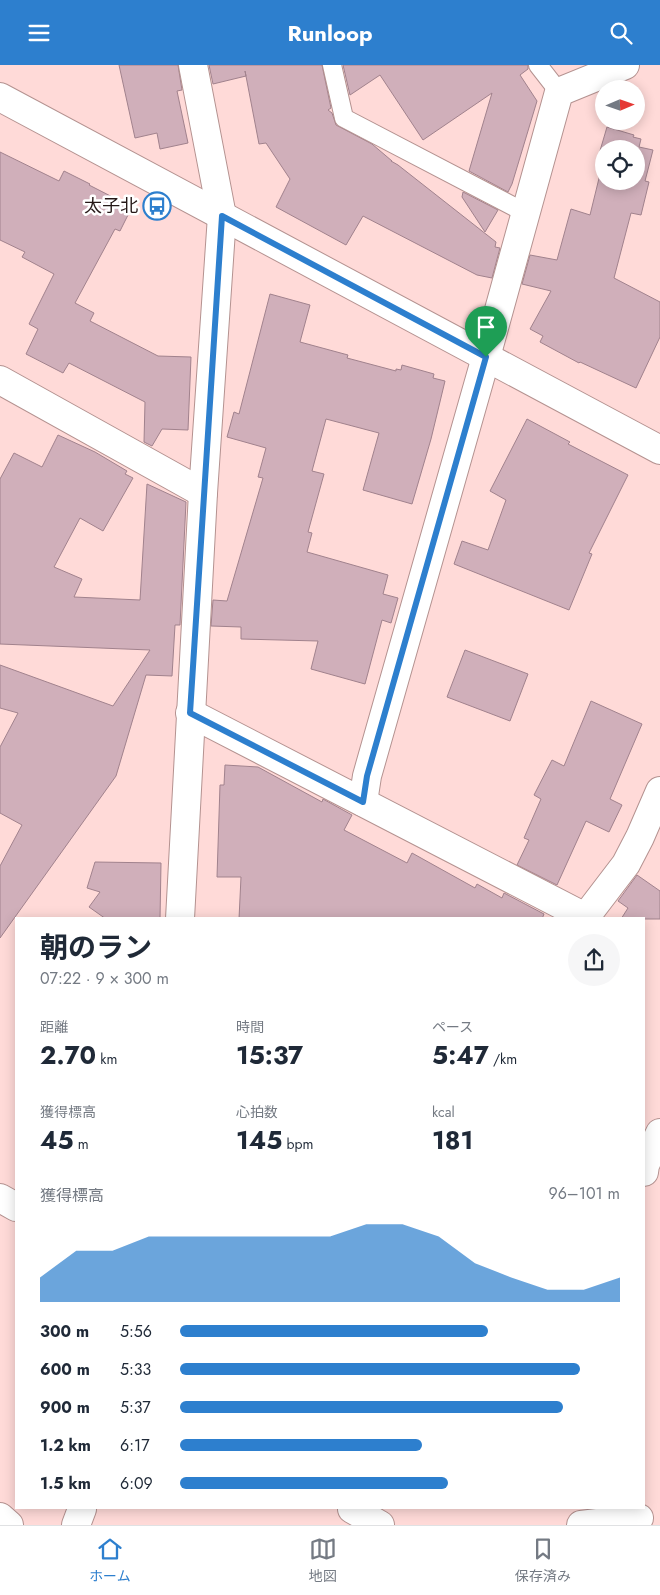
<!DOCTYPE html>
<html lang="ja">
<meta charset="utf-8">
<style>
:root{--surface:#fff;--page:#f6f6f7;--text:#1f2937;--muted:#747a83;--line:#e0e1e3;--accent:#2d7fce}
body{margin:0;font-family:Jost,"Noto Sans JP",sans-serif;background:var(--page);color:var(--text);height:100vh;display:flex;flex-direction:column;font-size:19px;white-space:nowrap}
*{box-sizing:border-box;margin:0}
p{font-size:16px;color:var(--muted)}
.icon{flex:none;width:28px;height:28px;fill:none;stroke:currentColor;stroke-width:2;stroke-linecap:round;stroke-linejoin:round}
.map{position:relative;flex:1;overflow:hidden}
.side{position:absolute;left:15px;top:852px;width:630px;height:592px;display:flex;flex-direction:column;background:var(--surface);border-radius:0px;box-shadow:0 2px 12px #0003}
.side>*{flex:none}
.needle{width:32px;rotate:88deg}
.controls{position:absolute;left:595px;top:15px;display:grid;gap:10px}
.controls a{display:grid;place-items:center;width:50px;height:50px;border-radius:50%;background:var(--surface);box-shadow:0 2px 12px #0003;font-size:25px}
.pin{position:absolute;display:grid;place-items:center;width:42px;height:42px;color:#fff;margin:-51px -21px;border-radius:50% 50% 50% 0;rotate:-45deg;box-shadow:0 0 5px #0007}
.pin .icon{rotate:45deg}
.round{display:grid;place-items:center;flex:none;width:52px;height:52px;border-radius:26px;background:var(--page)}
.summary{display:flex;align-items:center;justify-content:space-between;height:85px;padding:0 25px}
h1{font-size:28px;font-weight:700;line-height:38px}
.metrics{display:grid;grid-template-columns:repeat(3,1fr);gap:8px;height:85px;padding:5px 25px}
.metrics div{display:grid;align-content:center}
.metrics b{font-size:25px;font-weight:700}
.metrics small{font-size:14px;font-weight:400}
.metrics p{font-size:14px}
.chart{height:140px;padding:10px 25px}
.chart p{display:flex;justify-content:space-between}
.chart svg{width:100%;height:90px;margin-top:5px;fill:var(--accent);opacity:.7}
ul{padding:0 25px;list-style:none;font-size:16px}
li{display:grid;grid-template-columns:80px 60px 1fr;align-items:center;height:38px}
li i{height:12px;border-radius:6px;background:var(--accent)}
header{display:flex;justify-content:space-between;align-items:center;height:65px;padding:0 25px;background:var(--accent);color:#fff;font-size:22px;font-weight:700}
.tab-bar{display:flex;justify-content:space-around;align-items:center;height:70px;border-top:1px solid var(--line);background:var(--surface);font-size:14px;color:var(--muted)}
.tab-bar a{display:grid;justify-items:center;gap:2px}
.tab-bar .selected{color:var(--accent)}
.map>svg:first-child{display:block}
.building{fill:#d0afba;stroke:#a1828d;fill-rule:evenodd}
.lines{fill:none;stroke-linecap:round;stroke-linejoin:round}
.service-casing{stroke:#b49290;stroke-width:20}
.minor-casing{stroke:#b49290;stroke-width:30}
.tertiary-casing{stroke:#b49290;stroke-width:30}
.service{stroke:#fff;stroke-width:18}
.minor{stroke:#fff;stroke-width:28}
.tertiary{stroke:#fff;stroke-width:28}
.route-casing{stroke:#fff;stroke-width:10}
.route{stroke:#2d7fce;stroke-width:6}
.labels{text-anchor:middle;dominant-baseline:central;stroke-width:5;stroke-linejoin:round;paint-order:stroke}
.poi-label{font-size:18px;fill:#251817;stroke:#fff;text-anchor:end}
</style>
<header><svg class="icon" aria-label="menu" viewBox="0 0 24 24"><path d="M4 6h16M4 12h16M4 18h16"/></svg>Runloop<svg class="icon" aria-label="search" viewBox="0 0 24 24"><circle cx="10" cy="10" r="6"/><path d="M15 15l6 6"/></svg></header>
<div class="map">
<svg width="660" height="1460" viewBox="0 0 660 1460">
<rect width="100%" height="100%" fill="#ffdad8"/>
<!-- building -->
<g class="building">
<path d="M 119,0 L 178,0 L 182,25 L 177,26 L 188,78 L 160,84 L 157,68 L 135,73 Z"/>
<path d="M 209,0 L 322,0 L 331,43 L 328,45 L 332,48 L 336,60 L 372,79 L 392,96 L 391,96 L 398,100 L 496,177 L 495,182 L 500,183 L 492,213 L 477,210 L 363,151 L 346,180 L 276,142 L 290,114 L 266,78 L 259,79 L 245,6 L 246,11 L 213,19 Z"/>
<path d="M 343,0 L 528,0 L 528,4 L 520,10 L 537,36 L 512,119 L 508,127 L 469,106 L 492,28 L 423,75 L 380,10 L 350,30 Z"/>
<path d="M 607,62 L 634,70 L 633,72 L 641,74 L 639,82 L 653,85 L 645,116 L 649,117 L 641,150 L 631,148 L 614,213 L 660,237 L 660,272 L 636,323 L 580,297 L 579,298 L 540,277 L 543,271 L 530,264 L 551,226 L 522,219 L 530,190 L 557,195 L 571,144 L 590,150 L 603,97 L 597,96 ZM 604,84 L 636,84 L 636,116 L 604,116 Z"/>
<path d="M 0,87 L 59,116 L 64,106 L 90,119 L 89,120 L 132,142 L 120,166 L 115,164 L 75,238 L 94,248 L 90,256 L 158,291 L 191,292 L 188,365 L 162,364 L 152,381 L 144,377 L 145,337 L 69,298 L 63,308 L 26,289 L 38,264 L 29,259 L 54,209 L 22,192 L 25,187 L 0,175 Z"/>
<path d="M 463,127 L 498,145 L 485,167 L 462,132 Z"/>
<path d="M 270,229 L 310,240 L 300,277 L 348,290 L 347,293 L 396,306 L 396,304 L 401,305 L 402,300 L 434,309 L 433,313 L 445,316 L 431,374 L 412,439 L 363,425 L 379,368 L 326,354 L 312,406 L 324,409 L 308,467 L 312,468 L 307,487 L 388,510 L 383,529 L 398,533 L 391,558 L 382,555 L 365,619 L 311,604 L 318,576 L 241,574 L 241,562 L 211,561 L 213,535 L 227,536 L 263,413 L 258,412 L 266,383 L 227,372 L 234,347 L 239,349 Z"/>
<path d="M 527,354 L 570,377 L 568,379 L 628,410 L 589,488 L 592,489 L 569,545 L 454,499 L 462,476 L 488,485 L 506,435 L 490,426 Z"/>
<path d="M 58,370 L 95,387 L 127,406 L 125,409 L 133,413 L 103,466 L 80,453 L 54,502 L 82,514 L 74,532 L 140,535 L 147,419 L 186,437 L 180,560 L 175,560 L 172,611 L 146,610 L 116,711 L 0,873 L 0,801 L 22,760 L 0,748 L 0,682 L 18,648 L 0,643 L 0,600 L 113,641 L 150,585 L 0,579 L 0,414 L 14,388 L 42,402 Z"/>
<path d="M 465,585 L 528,609 L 510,656 L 447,632 Z"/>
<path d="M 591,636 L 642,659 L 610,734 L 622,740 L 609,767 L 586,756 L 557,820 L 517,800 L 529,775 L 524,773 L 541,734 L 534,730 L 552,695 L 564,701 Z"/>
<path d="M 225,700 L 258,702 L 322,737 L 323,734 L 352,750 L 344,765 L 407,798 L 412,788 L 475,823 L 477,819 L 502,833 L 504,828 L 544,849 L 542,854 L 239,854 L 241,812 L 217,812 L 220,720 L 224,720 Z"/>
<path d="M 95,797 L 161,798 L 160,854 L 106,854 L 89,842 L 100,827 L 87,823 Z"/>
<path d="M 637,810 L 660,826 L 660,854 L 621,854 L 628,843 L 618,836 Z"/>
</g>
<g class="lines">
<!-- service casing -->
<g class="service-casing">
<g id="service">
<path d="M 332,0 L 344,53 L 526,148"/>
<path d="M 538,0 L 559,27"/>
</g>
</g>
<!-- minor casing -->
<g class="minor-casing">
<g id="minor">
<path d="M 0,315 L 203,428"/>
<path d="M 190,648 L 585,852"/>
<path d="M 363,737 L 367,711 L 486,292 L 559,27 L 625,0"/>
<path d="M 180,854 L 203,428 L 222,151 L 193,0"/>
<path d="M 584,854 L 626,799 L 640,772 L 660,726"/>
<path d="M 644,1107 L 645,1100 L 660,1068"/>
<path d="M 0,1133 L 16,1142"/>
<path d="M 352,1444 L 380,1460"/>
<path d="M 0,1452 L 9,1460"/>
<path d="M 76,1460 L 82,1444"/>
<path d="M 581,1460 L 639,1453"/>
</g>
</g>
<!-- tertiary casing -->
<g class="tertiary-casing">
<path id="tertiary" d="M 0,32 L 660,385"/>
</g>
<!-- service -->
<use href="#service" class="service"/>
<!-- minor -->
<use href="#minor" class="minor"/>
<!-- tertiary -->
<use href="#tertiary" class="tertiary"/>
</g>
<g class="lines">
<!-- route casing -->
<g class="route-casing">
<path id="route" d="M 222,151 L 486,292 L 367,711 L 363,737 L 190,648 Z"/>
</g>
<!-- route -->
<use href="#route" class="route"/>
</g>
<!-- icons -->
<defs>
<g id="bus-ring" transform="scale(1.4375)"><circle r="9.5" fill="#fff" stroke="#2d7fce" stroke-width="1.5"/><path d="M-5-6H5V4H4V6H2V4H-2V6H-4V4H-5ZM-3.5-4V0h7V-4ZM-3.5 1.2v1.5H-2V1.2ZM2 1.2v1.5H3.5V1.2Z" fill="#2d7fce"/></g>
</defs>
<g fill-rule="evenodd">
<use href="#bus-ring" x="157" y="141"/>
</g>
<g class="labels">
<!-- poi labels -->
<g class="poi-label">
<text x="138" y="141">太子北</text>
</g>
</g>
</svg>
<div class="controls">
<a><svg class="needle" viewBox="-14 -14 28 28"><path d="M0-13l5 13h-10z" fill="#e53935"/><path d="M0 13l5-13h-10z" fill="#747a83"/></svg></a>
<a><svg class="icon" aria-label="locate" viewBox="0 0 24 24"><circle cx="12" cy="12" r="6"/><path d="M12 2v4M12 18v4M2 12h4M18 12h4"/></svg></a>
</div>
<div class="pin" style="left:486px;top:292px;background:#1e9e55"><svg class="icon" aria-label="arrive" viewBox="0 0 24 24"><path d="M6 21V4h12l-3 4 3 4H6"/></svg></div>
<section class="side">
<div class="summary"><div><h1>朝のラン</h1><p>07:22 · 9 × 300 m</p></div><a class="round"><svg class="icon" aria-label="share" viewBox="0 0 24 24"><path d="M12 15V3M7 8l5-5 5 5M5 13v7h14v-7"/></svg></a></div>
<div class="metrics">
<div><p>距離</p><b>2.70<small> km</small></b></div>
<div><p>時間</p><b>15:37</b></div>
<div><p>ペース</p><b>5:47<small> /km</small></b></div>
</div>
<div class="metrics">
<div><p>獲得標高</p><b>45<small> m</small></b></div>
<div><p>心拍数</p><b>145<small> bpm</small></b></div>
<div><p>kcal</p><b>181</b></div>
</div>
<div class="chart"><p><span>獲得標高</span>96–101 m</p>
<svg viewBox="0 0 160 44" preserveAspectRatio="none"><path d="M0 44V32L10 19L20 19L30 12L40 12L50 12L60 12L70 12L80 12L90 6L100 6L110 12L120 25L130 32L140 38L150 38L160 32V44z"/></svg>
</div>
<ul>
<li><b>300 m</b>5:56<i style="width:70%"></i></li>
<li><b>600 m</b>5:33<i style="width:91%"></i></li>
<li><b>900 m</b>5:37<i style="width:87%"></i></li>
<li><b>1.2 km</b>6:17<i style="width:55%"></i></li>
<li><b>1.5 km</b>6:09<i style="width:61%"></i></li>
</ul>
</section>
</div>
<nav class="tab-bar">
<a class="selected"><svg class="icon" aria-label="home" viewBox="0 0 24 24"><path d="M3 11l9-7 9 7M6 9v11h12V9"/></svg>ホーム</a>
<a><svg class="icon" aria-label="map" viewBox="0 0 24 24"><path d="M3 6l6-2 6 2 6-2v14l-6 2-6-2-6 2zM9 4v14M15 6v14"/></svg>地図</a>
<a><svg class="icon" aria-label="saved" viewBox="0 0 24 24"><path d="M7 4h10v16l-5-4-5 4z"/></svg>保存済み</a>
</nav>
